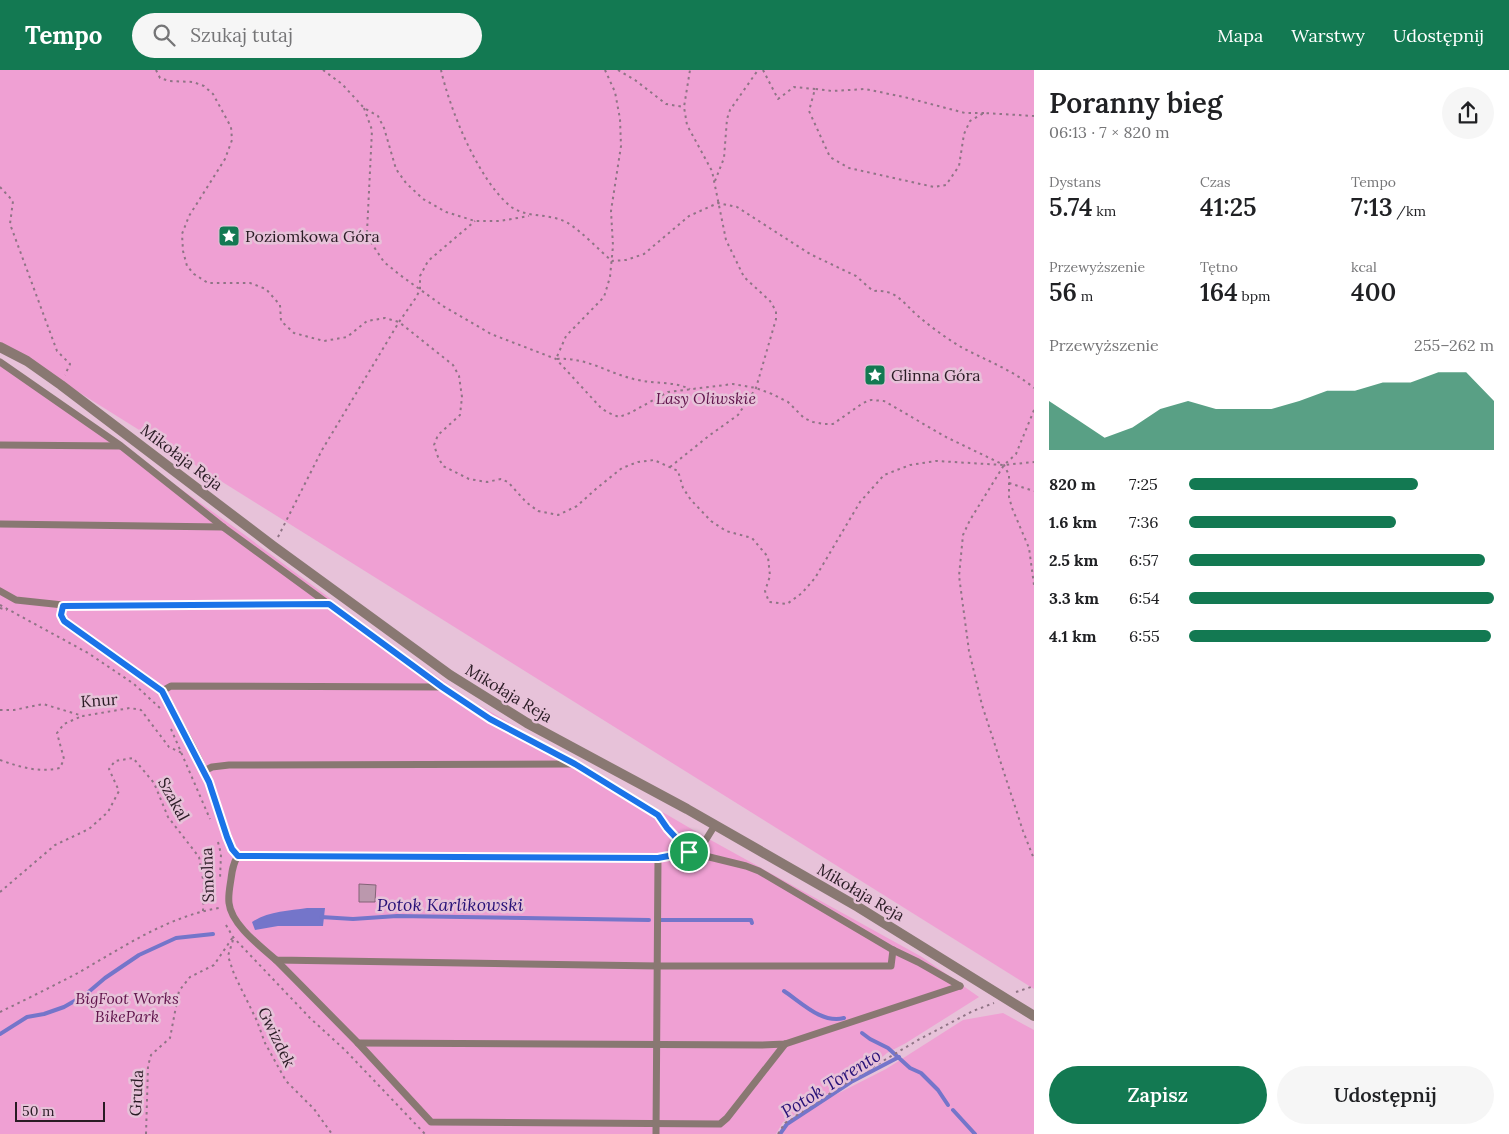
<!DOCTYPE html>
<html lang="pl">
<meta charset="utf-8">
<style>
:root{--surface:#fff;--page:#f6f6f6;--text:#202124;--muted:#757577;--accent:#137952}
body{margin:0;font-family:Lora,serif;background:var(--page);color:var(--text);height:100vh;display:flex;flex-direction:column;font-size:19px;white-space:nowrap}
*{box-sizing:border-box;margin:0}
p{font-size:16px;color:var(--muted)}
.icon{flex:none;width:28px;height:28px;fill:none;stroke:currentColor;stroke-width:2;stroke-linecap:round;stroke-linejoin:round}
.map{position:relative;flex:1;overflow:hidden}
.side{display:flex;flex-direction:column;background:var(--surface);width:475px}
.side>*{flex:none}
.scale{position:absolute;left:15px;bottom:12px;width:90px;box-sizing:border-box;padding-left:5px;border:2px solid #291b24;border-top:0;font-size:14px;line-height:18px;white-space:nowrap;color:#291b24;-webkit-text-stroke:4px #e7c2d9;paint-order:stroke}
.pin{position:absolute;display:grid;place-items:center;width:42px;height:42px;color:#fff;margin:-21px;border:2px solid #fff;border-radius:50%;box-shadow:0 1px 5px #0007}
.round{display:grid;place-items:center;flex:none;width:52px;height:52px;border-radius:26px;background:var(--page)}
.overview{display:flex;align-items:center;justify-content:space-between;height:85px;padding:0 15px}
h1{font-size:28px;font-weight:600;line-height:38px}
.figures{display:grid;grid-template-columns:repeat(3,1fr);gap:8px;height:85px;padding:5px 15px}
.figures div{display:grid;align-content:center}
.figures b{font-size:25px;font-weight:600}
.figures small{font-size:14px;font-weight:400}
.figures p{font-size:14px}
.chart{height:140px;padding:10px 15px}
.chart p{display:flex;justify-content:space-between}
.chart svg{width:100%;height:90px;margin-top:5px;fill:var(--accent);opacity:.7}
.button{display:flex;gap:10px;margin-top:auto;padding:10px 15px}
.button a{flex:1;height:58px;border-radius:30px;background:var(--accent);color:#fff;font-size:20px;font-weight:600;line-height:58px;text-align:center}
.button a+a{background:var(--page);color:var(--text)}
ul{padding:0 15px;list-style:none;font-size:16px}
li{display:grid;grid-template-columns:80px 60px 1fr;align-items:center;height:38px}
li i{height:12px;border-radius:6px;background:var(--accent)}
header{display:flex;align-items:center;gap:30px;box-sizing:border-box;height:70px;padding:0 25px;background:var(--accent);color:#fff}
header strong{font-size:24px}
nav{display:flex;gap:28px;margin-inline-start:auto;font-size:18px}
.search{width:350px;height:45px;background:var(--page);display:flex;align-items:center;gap:12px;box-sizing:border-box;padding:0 18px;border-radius:28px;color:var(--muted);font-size:19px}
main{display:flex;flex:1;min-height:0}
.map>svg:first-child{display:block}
.green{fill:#efa0d3}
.water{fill:#7475ca}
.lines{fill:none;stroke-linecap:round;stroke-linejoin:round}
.stream{stroke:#7475ca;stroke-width:4}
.building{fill:#bb98ad;stroke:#836377}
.path{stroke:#8f7485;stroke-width:2;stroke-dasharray:2.5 4;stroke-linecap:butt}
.service{stroke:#897872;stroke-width:7}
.minor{stroke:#897872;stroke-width:10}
.route-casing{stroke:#fff;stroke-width:10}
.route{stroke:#1a73e8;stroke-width:6}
.labels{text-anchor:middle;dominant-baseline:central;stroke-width:5;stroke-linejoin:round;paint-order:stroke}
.poi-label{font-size:16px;fill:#291b24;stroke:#e7c2d9;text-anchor:start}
.park-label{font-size:16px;font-style:italic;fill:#60134b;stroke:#e7c2d9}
.street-label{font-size:16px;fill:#291b24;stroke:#e7c2d9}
.water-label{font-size:18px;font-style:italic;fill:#281278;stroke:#e7c2d9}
</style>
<header>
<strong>Tempo</strong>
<div class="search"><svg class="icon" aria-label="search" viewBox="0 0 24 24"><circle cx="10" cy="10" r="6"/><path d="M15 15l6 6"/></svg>Szukaj tutaj</div>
<nav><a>Mapa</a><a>Warstwy</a><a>Udostępnij</a></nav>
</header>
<main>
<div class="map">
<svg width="1034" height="1064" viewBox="0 0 1034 1064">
<rect width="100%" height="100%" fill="#e7c2d9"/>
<!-- green -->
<g class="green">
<path d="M 0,0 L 1034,0 L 1034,919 L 0,273 Z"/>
<path d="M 0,291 L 12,298 L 238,460 L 405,584 L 472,631 L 707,768 L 922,887 L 979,927 L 906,973 L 887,983 L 878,991 L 783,1052 L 776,1064 L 0,1064 Z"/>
<path d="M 1003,943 L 1034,960 L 1034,1064 L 782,1064 L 787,1055 L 827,1029 L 886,999 L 963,950 Z"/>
</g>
<!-- water -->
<path class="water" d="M 307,838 L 325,838 L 323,856 L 278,856 L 255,860 L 252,852 C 268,841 289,841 307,838 Z"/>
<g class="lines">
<!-- stream -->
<g class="stream">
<path d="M 321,847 L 353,849 L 397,846 L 649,850"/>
<path d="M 661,850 L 751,850 L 752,853"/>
<path d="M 784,921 C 802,933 822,954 844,948"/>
<path d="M 862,963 L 870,969 L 888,978 L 910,998 L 921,1003 L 938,1020 L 948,1035"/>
<path d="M 0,964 L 27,947 L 44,944 L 64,937 L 85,925 L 105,908 L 139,885 L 176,868 L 213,864"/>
<path d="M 953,1040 L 975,1064"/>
<path d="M 780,1064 L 787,1054 L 851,1012 L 899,987"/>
</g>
</g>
<!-- building -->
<path class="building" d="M 359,814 L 376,815 L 375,832 L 359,832 Z"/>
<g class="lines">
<!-- path -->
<g class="path">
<path d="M 156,0 L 160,8 L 169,11 L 193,12 L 204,16 L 213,24 L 231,57 L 232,70 L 225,89 L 189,146 L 182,164 L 183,181 L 187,196 L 194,204 L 208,213 L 250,213 L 266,219 L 280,235 L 281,251 L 294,263 L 324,271 L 347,267 L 367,251 L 385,248 L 399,252 L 453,295 L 459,306 L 462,327 L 460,345 L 438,365 L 434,375 L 438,387 L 443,396 L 469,409 L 487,412 L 501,409 L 508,412 L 526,432 L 538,441 L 558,445 L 577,436 L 597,418 L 622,398 L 638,392 L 654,390 L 678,401 L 683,418 L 691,430 L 711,451 L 726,461 L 752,468 L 768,487 L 770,506 L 765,521 L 769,532 L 787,534 L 802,523 L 815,508 L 860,432 L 884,405 L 910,395 L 936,391 L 1004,395 L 1034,392"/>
<path d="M 323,0 L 342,14 L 364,38 L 378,46 L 384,58 L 396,99 L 406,113 L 423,129 L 446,142 L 475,151 L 500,151 L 529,146"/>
<path d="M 441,0 C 450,40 478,109 510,136 C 527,149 548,142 568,153 C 581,161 599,180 612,191 L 626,190 L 644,184 L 689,146 L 718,133 L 737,137 L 810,184 L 856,206 L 873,221 C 896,219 902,232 918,246 C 931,257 946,268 961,277 C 985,290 1013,300 1034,318"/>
<path d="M 605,0 L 615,22 L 620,49 L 621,76 L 611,141 L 613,176 L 610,207 L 604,227 L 566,266 L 556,289 C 589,287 608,304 638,310 C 656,314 673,311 690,319"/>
<path d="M 618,0 L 635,10 L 666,34 L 684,37"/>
<path d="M 763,0 L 778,29 L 794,17 L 815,19"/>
<path d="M 364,38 L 372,60 L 367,162 L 370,171 L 384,192 L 400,205 L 443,236 L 491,264 L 556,289 L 602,339 L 609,343 L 619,347 L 630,343 L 668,322 L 733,314 L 756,318 L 772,324 L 788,332 L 804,348 L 813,352 L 824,354 L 833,354 L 863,333 L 871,330 L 884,331 L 946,367 L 1004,395 L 1009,405 L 1009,427 L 1012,438 L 1029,478 L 1034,515"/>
<path d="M 984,43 L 965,43 L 904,27 L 865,19 L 832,21 L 815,19 L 809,41 L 830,87 L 849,98 L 934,117 L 946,115 L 959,96 L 964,64 L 970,51 L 984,43 L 1034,46"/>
<path d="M 715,111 L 724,88 L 727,49 L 730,40 L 758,0"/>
<path d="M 0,117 L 13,131 L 10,154 L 57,281 L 70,294 L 65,305"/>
<path d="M 1034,340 L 1016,384 L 1004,395 L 970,450 L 963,465 L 959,506 L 969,581 L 982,635 L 1023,761 L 1034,789"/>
<path d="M 670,397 L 710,365 L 738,345 L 756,318 L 776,249 L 776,241 L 770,231 L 744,207 L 726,170 L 712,101 L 687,55 L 684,37 L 690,0"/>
<path d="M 1009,413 L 1034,421"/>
<path d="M 278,467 L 322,380 L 399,252 L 415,229 L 420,220 L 420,206 L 428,191 L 475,151"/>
<path d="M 0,535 L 88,583 L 134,614 L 161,639"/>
<path d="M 0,538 L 7,540"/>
<path d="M 0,640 L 14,640 L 43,634 L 83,646 L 130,638 L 141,640 L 169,677 L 182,683"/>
<path d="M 171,659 L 210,749"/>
<path d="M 0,690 C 20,697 39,703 60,698 L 64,689 L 57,663 L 64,654 L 82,646"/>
<path d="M 218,772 L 221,784 L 220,809"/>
<path d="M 0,822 L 55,775 L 89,759 L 108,742 L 119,721 L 109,699 L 115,691 L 133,688 L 154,713 L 168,747 L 199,787 L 204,815 L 203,841"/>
<path d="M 226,855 L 233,867 L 310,948 L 345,980 L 425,1064"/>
<path d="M 233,870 L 228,886 L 234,904 L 257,951 L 265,973 L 286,1011 L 314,1039 L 332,1064"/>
<path d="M 1016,922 L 1034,916"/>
<path d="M 0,942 C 25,930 51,917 76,904 C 122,878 166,847 219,838"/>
<path d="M 146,1064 L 148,996 L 151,985 L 170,968 L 179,921 L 190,907 L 214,895 L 233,867"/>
<path d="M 778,1064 L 785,1053 L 843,1015 L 918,970 L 973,941 L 994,933"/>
</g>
<!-- service -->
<g class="service">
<path d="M 0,292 L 121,376 L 223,457 L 442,617 L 490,649 L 575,694 L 658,745 L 667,758 L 689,782 L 746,796 L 759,801 L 893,880 L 918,892 L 960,916"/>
<path d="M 0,375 L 120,376"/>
<path d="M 0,454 L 223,457"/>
<path d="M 0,521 L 16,530 L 63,535 L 329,534"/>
<path d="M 63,535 L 61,545 L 64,551 L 144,607 L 162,621 L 167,628 C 180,655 197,682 209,711 C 219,735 221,765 238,786 C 233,793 232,801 231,809 C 230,816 228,825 229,833 C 231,854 260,876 276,890 L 658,896 L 891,896 L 893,880"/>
<path d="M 162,621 L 171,616 L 442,617"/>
<path d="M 204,701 L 212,697 L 229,695 L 573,694"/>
<path d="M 238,786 L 658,788 L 689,782 L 702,776 L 715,755"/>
<path d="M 276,890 L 358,973 L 431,1052 L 720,1054 L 727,1048 L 785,974"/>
<path d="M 358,973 L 762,975 L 785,974 L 960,916"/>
<path d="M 656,1064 L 658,788"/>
</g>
<!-- minor -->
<path class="minor" d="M 0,277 L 27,291 L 61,315 L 273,476 L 450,605 L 527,653 L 687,739 L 858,837 L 1034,946"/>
</g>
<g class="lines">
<!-- route casing -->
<g class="route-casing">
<path id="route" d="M 329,534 L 442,617 L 490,649 L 575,694 L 658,745 L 667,758 L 689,782 L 658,788 L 238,786 L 232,779 L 227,767 L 209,712 L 162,621 L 64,551 L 61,545 L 63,536 Z"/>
</g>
<!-- route -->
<use href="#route" class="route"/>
</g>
<!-- icons -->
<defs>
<g id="sight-square" transform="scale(1.125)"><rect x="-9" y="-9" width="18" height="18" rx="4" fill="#137952" stroke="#e7c2d9"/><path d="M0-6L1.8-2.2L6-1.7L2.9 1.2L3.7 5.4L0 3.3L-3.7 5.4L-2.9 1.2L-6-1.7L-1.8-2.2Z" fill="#fff"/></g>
</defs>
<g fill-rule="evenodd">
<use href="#sight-square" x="229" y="166"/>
<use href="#sight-square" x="875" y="305"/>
</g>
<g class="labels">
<!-- poi labels -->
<g class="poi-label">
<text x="245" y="166">Poziomkowa Góra</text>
<text x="891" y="305">Glinna Góra</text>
</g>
<!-- park labels -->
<g class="park-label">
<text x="706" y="328">Lasy Oliwskie</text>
<text x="127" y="928">BigFoot Works<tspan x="127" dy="18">BikePark</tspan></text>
</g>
<!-- street labels -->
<g class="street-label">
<text transform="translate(182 387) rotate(37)">Mikołaja Reja</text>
<text transform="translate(509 623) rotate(31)">Mikołaja Reja</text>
<text transform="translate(99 630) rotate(-4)">Knur</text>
<text transform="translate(174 729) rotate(61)">Szakal</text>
<text transform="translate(207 805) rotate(-92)">Smolna</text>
<text transform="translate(861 822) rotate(30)">Mikołaja Reja</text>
<text transform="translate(277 967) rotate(64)">Gwizdek</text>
<text transform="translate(136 1023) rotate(-87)">Gruda</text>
</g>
<!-- water labels -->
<g class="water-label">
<text x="450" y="834">Potok Karlikowski</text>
<text transform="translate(831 1013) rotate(-32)">Potok Torento</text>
</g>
</g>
</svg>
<div class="scale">50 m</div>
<div class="pin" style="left:689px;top:782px;background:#1e9e55"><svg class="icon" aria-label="arrive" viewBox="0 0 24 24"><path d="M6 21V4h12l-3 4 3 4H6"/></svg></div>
</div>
<section class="side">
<div class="overview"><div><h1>Poranny bieg</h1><p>06:13 · 7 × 820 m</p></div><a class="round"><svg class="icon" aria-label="share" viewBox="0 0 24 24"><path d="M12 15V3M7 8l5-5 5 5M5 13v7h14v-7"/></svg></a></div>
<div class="figures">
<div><p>Dystans</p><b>5.74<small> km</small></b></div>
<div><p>Czas</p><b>41:25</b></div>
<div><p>Tempo</p><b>7:13<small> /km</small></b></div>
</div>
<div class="figures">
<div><p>Przewyższenie</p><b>56<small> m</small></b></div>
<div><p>Tętno</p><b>164<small> bpm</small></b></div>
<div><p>kcal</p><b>400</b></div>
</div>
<div class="chart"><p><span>Przewyższenie</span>255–262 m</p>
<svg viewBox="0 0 160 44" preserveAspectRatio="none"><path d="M0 44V20L10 29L20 38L30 33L40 24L50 20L60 24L70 24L80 24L90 20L100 15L110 15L120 11L130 11L140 6L150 6L160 20V44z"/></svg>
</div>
<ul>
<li><b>820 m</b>7:25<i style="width:75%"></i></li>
<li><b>1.6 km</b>7:36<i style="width:68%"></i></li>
<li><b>2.5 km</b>6:57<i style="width:97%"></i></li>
<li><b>3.3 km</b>6:54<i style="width:100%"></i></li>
<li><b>4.1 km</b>6:55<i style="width:99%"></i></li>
</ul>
<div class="button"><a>Zapisz</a><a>Udostępnij</a></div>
</section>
</main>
